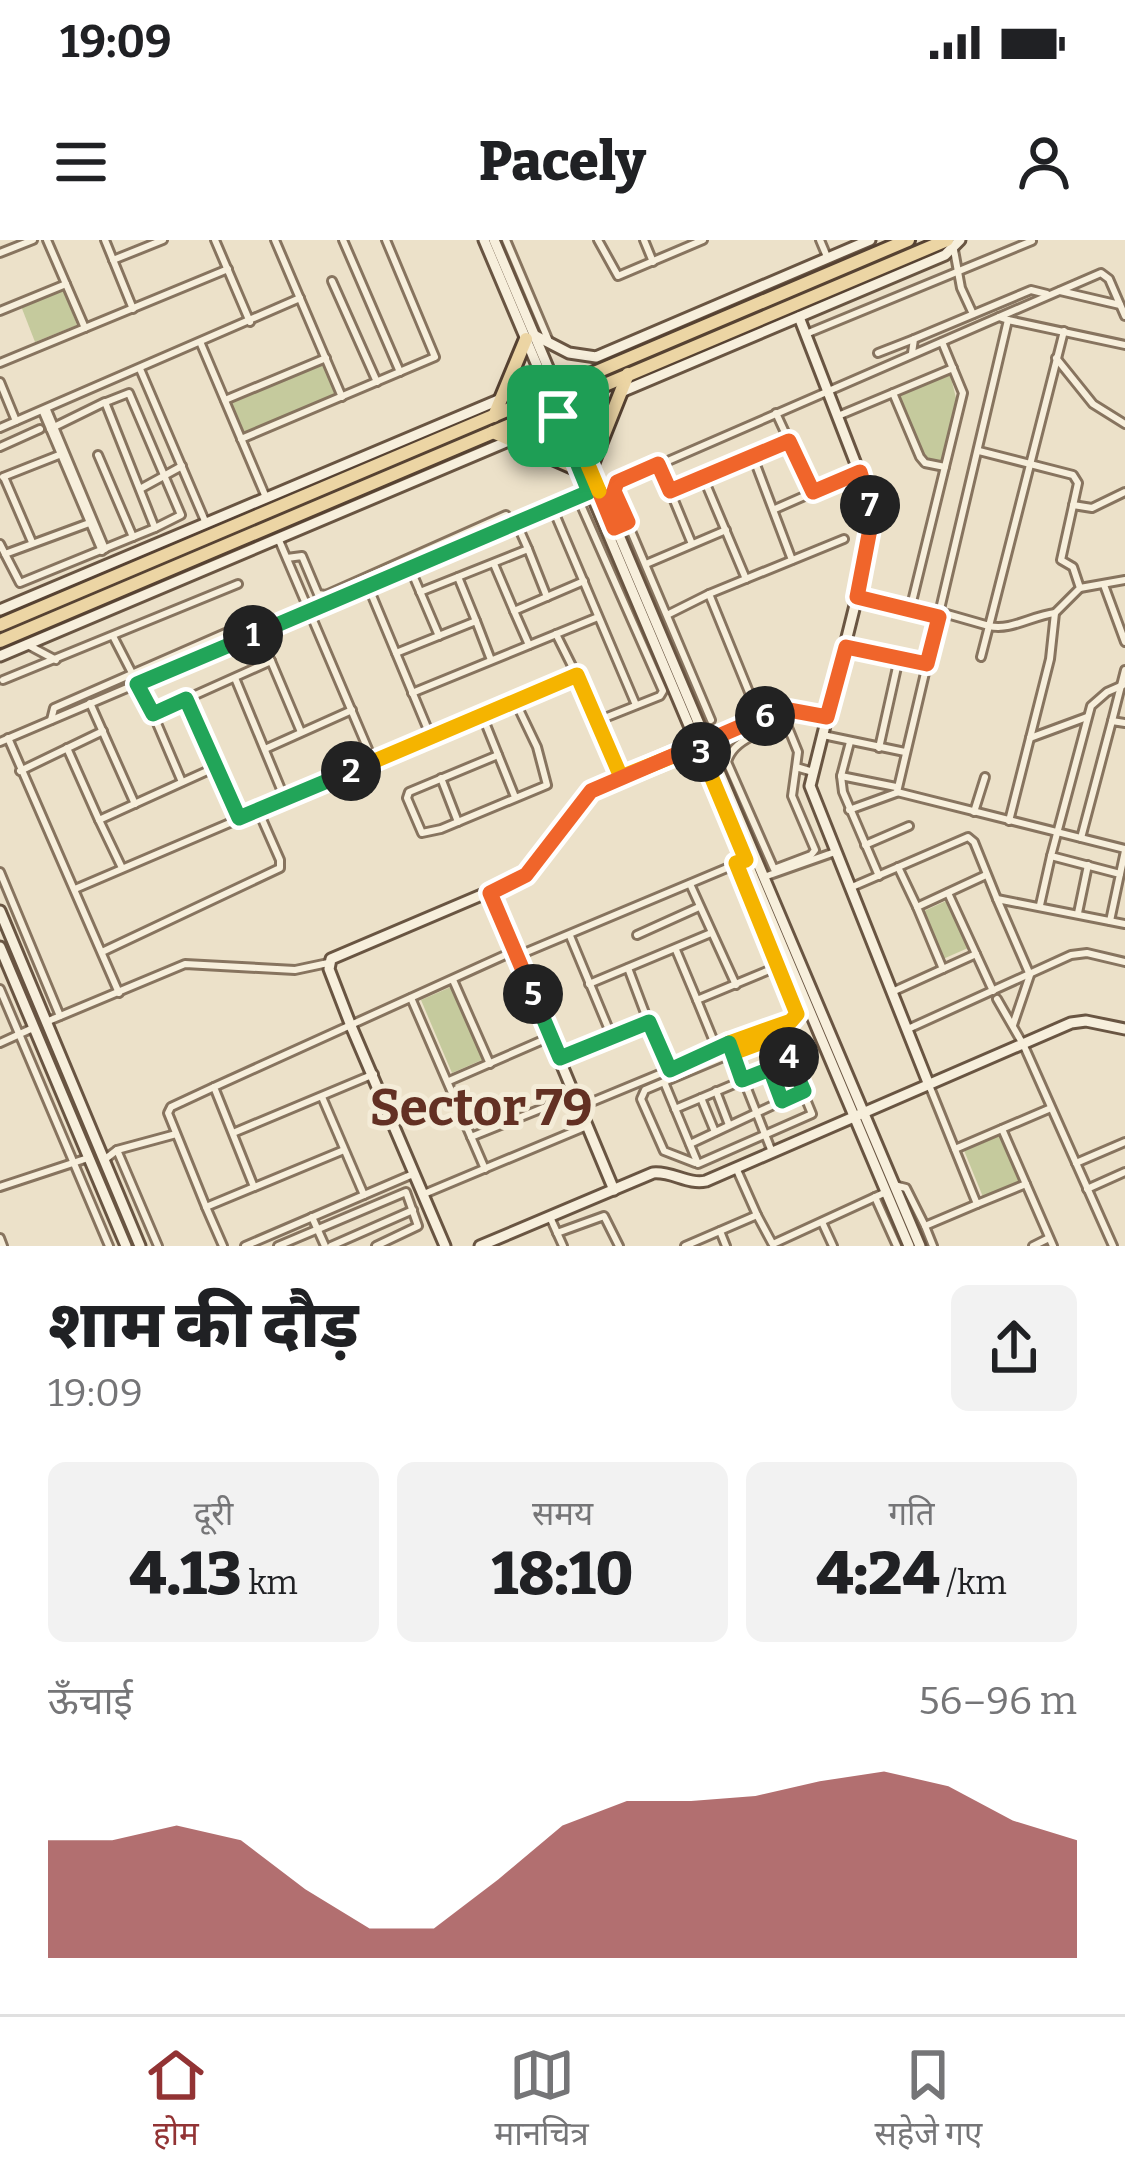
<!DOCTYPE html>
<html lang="hi">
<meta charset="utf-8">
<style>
:root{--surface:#fff;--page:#f2f2f2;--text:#202124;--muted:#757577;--line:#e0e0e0;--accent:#923334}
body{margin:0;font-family:Bitter,"Noto Sans Devanagari",serif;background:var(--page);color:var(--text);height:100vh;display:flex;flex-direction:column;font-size:45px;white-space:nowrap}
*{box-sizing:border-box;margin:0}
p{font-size:39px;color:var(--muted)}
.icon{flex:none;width:66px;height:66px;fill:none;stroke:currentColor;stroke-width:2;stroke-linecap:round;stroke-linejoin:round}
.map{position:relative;height:1006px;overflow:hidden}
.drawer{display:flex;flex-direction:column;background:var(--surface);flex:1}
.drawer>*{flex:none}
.pin{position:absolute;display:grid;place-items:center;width:102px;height:102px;color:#fff;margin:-51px;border-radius:24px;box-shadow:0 6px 18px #0006}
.km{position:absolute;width:60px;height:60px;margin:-30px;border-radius:50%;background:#222;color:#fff;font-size:33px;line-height:60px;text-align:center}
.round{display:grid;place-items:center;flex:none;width:126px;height:126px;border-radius:18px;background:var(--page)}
.headline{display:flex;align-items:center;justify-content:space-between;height:204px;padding:0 48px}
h1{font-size:66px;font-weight:800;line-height:90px}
.stats{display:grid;grid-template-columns:repeat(3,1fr);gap:18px;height:204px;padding:12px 48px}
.stats div{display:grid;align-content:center;border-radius:18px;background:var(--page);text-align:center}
.stats b{font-size:60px;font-weight:800}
.stats small{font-size:33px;font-weight:400}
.stats p{font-size:33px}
.chart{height:336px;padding:24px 48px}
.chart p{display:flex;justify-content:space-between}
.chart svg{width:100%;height:216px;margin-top:12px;fill:var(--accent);opacity:.7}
.status{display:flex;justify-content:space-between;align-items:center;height:84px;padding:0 60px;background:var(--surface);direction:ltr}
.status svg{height:33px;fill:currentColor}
header{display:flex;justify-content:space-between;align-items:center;height:156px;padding:0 48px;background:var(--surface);font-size:54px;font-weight:800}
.tab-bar{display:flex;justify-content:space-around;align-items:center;height:168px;border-top:3px solid var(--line);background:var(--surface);font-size:33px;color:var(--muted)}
.tab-bar a{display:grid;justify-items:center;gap:6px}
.tab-bar .on{color:var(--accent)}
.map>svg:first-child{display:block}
.green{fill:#c5ca9d}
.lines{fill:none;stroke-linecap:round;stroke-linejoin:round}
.street-casing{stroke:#87745f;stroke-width:12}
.secondary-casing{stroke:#695542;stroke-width:15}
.primary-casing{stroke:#564232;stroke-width:18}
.street{stroke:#f7efdc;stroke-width:6}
.secondary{stroke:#f7efdc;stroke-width:9}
.primary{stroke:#ecd5a4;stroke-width:12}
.split-1-casing{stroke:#fff;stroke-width:24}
.split-2-casing{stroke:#fff;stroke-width:24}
.split-3-casing{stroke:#fff;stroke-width:24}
.split-4-casing{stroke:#fff;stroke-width:24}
.split-5-casing{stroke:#fff;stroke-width:24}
.split-6-casing{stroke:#fff;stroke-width:24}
.split-7-casing{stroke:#fff;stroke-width:24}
.split-8-casing{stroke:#fff;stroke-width:24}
.split-9-casing{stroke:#fff;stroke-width:24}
.split-1{stroke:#22a559;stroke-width:15}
.split-2{stroke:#22a559;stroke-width:15}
.split-3{stroke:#f5b400;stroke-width:15}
.split-4{stroke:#f5b400;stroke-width:15}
.split-5{stroke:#22a559;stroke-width:15}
.split-6{stroke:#f0652b;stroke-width:15}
.split-7{stroke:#f0652b;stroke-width:15}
.split-8{stroke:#f0652b;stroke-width:15}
.split-9{stroke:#f5b400;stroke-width:15}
.labels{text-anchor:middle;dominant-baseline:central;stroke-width:10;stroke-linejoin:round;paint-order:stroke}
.district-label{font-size:51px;font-weight:bold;fill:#633023;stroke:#f4ecd8}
</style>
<div class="status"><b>19:09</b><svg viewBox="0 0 49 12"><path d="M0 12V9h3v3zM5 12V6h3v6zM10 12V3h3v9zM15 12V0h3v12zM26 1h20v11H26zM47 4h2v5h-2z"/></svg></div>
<header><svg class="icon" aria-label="menu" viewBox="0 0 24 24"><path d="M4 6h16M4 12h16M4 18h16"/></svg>Pacely<svg class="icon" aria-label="person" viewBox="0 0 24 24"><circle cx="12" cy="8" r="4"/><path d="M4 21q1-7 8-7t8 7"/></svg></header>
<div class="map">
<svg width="1125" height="1006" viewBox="0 0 1125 1006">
<rect width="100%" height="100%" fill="#ece1c9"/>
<!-- green -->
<g class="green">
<path d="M 63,49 L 77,85 L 35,102 L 21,66 Z"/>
<path d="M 323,124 L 336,157 L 245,195 L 231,162 Z"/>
<path d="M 950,134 L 957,162 L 941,224 L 922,216 L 898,154 Z"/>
<path d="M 948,660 L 968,708 L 943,719 L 922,672 Z"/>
<path d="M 453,746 L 484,819 L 452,833 L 421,760 Z"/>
<path d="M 1000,893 L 1020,941 L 983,957 L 963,908 Z"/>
</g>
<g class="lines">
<!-- street casing -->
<g class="street-casing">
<g id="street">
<path d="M 47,0 L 85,88"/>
<path d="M 105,0 L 133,69"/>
<path d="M 215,0 L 250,82"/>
<path d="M 275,0 L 342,157"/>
<path d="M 343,0 L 400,132"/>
<path d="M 506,0 L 548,99"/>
<path d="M 598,0 L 618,36 L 703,0"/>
<path d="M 644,0 L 653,22"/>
<path d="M 820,0 L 828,19"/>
<path d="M 954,10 L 961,48 L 973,74"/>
<path d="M 0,13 L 33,0"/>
<path d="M 113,20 L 163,0"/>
<path d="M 332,41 L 377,142"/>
<path d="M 1060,51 L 1120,65"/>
<path d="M 0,71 L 66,44"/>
<path d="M 999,77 L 1101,33 L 1109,39 L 1125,76"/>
<path d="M 1008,80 L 1125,105"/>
<path d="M 806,94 L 1032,1"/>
<path d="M 201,104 L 265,255"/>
<path d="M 878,113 L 914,99"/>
<path d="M 912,113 L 914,99 L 1031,50 L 1047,54"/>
<path d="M 1056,118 L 1093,164 L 1125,184"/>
<path d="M 0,123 L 228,29"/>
<path d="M 140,129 L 205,281"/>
<path d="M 0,142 L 16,181"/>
<path d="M 893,153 L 920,217 L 925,223 L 945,227"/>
<path d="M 225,160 L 326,118"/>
<path d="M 106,162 L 129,153 L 181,275 L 155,288"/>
<path d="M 47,170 L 105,309"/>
<path d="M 43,172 L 102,311"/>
<path d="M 776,173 L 812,251"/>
<path d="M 838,176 L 953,128"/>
<path d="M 0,188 L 300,58"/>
<path d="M 241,199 L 435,117 L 386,0"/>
<path d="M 0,207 L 40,189"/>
<path d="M 979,211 L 1073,235 L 1078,243 L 1061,320 L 1073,327 L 1080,348 L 1055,373 L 1050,419 L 1009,581"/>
<path d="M 98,215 L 133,297"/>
<path d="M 753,217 L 792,320"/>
<path d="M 659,224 L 692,304"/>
<path d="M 3,237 L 64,213"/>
<path d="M 4,237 L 32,302"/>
<path d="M 703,237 L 746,339"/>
<path d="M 140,249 L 182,226"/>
<path d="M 670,251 L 789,201"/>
<path d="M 577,256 L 663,451 L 660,456 L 597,481"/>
<path d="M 1073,265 L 1092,268 L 1125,252"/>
<path d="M 552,267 L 636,465"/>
<path d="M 775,269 L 859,232"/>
<path d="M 516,282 L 528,309"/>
<path d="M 278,298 L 373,521"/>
<path d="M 0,304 L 5,314 L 92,282"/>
<path d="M 5,314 L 20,343 L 155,288 L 105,162 L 50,189"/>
<path d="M 287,318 L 302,316 L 318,354 L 326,355 L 506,275"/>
<path d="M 494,324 L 514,371"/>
<path d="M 646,324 L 726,290"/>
<path d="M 410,328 L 439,396"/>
<path d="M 458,337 L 476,381"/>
<path d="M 1104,345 L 1125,402"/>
<path d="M 368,346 L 431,497"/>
<path d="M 1080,348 L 1125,340"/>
<path d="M 420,352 L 528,309 L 547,357"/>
<path d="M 709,354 L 844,299"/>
<path d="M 857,357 L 939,377"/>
<path d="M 910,370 L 963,153 L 942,102"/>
<path d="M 940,372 L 989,386 L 1064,91"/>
<path d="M 667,375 L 709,354 L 760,479"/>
<path d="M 257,394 L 271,421"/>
<path d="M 556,394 L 576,434"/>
<path d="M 114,398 L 153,474 L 271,421 L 301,492"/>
<path d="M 26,404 L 56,420"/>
<path d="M 529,405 L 514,371 L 584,341"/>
<path d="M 846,407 L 927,425"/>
<path d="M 396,413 L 476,381 L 491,420"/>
<path d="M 981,417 L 989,386 C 1011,391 1031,376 1055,373"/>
<path d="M 235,438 L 285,559"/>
<path d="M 3,440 L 238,344"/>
<path d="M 412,453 L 598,377"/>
<path d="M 186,459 L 239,578"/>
<path d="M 90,463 L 135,564"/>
<path d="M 153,474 L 182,542"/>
<path d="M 482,475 L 515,557"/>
<path d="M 51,480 L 54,468 L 246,384"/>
<path d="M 711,480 L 614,251 L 615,244 L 999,77 L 1008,80 L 897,552 L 1125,609"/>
<path d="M 1112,481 L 1125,430"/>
<path d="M 823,495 L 905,512"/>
<path d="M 8,498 L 119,753"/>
<path d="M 1030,498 L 1087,477"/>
<path d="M 0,502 L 588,252"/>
<path d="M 850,502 L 841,536 L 843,552 L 879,636"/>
<path d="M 67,508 L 99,580 L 216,527"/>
<path d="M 879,508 L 899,418"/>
<path d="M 265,509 L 352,470"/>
<path d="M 498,515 L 409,552 L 407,558 L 422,593 L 441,589 L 547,545 L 537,507 L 515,461"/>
<path d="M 796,527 L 792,556 L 815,610 L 811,615 L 774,629 L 727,522 C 733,499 765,490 787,485 L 798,512 L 796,527 L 813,532"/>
<path d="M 20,531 L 103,491"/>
<path d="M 841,536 L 896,547"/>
<path d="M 441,538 L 458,582"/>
<path d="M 849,570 L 896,553"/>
<path d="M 974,572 L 985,537"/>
<path d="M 99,580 L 122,628"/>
<path d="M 1081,598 L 1112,481 L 1125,483"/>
<path d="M 865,605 L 909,586"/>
<path d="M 898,627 L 917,667"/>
<path d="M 0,632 L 60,776"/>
<path d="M 1120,634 L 1125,611"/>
<path d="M 764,637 L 835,612"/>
<path d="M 690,644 L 736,745"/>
<path d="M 852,647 L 968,597 L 974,602 L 997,659"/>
<path d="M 75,649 L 577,435 L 621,537"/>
<path d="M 948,653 L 993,751"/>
<path d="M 1040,665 L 1051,616"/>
<path d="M 1078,673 L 1088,625"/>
<path d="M 1110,681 L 1120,634 L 1051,616 L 1091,466 L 1107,452 L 1123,445"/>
<path d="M 637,695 L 699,667"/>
<path d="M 676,710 L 697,760"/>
<path d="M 102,712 L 280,628 L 280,620 L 258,570"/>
<path d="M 517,716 L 746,620"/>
<path d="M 628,728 L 648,781"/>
<path d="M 943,729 L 917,667 L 986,635"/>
<path d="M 453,740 L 490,824"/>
<path d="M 589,744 L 711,693"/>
<path d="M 0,749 L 109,1006"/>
<path d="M 892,752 L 976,714"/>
<path d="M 411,758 L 485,929"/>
<path d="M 997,759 L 1024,806 L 1113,1006"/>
<path d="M 46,782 L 185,724 L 295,730 L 328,723"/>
<path d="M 1013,785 L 1030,735 L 997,659 L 1125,684"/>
<path d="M 908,789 L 1071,715 L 1087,713 L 1125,722"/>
<path d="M 612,797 L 649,782 L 671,830"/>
<path d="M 0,803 L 33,788"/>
<path d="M 729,803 L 733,813 L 664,842 L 698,924 L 812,874 L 789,818"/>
<path d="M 717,809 L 697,760 L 779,726"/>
<path d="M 560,818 L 612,797 L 570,696"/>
<path d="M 449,841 L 550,797"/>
<path d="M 664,842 L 645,850 L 641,859 L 664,911 L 695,923"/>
<path d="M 929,845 L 977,964 L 1026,944"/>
<path d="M 716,851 L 729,885"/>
<path d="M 322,857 L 364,955"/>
<path d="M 701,858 L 715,892"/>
<path d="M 582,866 L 795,778 L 796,769 L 736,623"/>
<path d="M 675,869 L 770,829"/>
<path d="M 1002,889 L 1053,1006"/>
<path d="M 233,893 L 374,834"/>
<path d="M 471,897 L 573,856"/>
<path d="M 690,904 L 782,861"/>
<path d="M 955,909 L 1051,868"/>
<path d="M 117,910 L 158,1006"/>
<path d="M 772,912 L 733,813 L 779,798 L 789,818 L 770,829 L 782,861 L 804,851"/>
<path d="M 104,920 L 117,910 L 176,894"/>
<path d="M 1076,923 L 1125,902"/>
<path d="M 894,945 L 906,948 L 925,986"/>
<path d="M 0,947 L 88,918"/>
<path d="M 254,947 L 214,847 L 514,711"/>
<path d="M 1087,949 L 1125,932"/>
<path d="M 424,954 L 587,886"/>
<path d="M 875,957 L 897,1006"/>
<path d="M 206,967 L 168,873 L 171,867 L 214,847"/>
<path d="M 757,975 L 772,1003"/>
<path d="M 312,977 L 325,1006"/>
<path d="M 550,977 L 563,1006"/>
<path d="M 822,982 L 833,1006"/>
<path d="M 720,991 L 726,1006"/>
<path d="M 557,993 L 604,976 L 619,1006"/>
<path d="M 0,998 L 3,1006"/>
<path d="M 773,1004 L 884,953"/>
<path d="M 223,1006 L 206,967 L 344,910"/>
<path d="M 245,1006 L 413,934"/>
<path d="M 278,1006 L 406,952 L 418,986 L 376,1006"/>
<path d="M 331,1006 L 413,970"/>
<path d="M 685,1006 L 757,975 L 737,930"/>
<path d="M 933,1006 L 925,986 L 977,964"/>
<path d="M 1033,1006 L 1049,998"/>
</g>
</g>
<!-- secondary casing -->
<g class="secondary-casing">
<g id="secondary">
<path d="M 484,0 L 909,1006"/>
<path d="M 494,0 L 920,1006"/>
<path d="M 799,77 L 859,232 L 871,278 L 857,357 L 810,546 L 929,845"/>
<path d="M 534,95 L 569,113 L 596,117 L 870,0"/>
<path d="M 621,152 L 945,15 L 960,0"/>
<path d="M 0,370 L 501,159"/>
<path d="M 0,416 L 511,200"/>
<path d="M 490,653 L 614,950"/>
<path d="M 0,671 L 140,1006"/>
<path d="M 0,707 L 126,1006"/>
<path d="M 445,1006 L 351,786 L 329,729 L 331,719 L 519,639 L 584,557 L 598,546 L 778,471 L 827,477"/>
<path d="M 480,1006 L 653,933 C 672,931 688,945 706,941 L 1071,783 L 1086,781 L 1125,789"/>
</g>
</g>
<!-- primary casing -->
<g class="primary-casing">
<g id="primary">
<path d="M 494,176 L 526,99"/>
<path d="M 493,192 L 580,230"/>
<path d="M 590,229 L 628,134"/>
<path d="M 0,385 L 908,0"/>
<path d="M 0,401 L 947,0"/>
</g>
</g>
<!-- street -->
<use href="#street" class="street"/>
<!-- secondary -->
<use href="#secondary" class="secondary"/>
<!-- primary -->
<use href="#primary" class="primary"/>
</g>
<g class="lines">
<!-- split-1 casing -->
<g class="split-1-casing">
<path id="split-1" d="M 253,395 L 589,252 L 558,176"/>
</g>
<!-- split-2 casing -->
<g class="split-2-casing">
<path id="split-2" d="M 253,395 L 137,444 L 153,474 L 186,459 L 239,578 L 351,531"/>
</g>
<!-- split-3 casing -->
<g class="split-3-casing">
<path id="split-3" d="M 351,531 L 577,435 L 621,537 L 698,506 L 701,512"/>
</g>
<!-- split-4 casing -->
<g class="split-4-casing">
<path id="split-4" d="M 701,512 L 746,620 L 736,623 L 797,774 L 791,781 L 729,803 L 733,813 L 776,797 L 789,817"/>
</g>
<!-- split-5 casing -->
<g class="split-5-casing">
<path id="split-5" d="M 533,754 L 560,818 L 649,782 L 670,830 L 729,803 L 742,840 L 770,829 L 782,861 L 804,851 L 789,817"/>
</g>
<!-- split-6 casing -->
<g class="split-6-casing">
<path id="split-6" d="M 533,754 L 490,653 L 526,635 L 591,551 L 765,476"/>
</g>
<!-- split-7 casing -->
<g class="split-7-casing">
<path id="split-7" d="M 765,476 L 789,470 L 827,477 L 846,407 L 927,424 L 939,377 L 857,357 L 870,289 L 870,265"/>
</g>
<!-- split-8 casing -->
<g class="split-8-casing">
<path id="split-8" d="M 599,251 L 614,288 L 628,282 L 614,251 L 617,242 L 658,224 L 670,251 L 789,201 L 813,252 L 860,232 L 870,265"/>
</g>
<!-- split-9 casing -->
<g class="split-9-casing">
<path id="split-9" d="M 558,176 L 554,166 L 562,163 L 599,251"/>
</g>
<!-- split-1 -->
<use href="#split-1" class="split-1"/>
<!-- split-2 -->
<use href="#split-2" class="split-2"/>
<!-- split-3 -->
<use href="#split-3" class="split-3"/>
<!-- split-4 -->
<use href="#split-4" class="split-4"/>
<!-- split-5 -->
<use href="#split-5" class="split-5"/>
<!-- split-6 -->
<use href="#split-6" class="split-6"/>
<!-- split-7 -->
<use href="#split-7" class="split-7"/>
<!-- split-8 -->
<use href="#split-8" class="split-8"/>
<!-- split-9 -->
<use href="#split-9" class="split-9"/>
</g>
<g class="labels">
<!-- district labels -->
<g class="district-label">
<text x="481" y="868">Sector 79</text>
</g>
</g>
</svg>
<div class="pin" style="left:558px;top:176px;background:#1e9e55"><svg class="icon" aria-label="arrive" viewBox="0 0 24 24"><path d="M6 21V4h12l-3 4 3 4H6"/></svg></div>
<b class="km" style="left:253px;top:395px">1</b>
<b class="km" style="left:351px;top:531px">2</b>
<b class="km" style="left:701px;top:512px">3</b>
<b class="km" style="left:789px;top:817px">4</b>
<b class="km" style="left:533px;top:754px">5</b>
<b class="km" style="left:765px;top:476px">6</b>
<b class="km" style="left:870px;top:265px">7</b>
</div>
<section class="drawer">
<div class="headline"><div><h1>शाम की दौड़</h1><p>19:09</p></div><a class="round"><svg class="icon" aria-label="share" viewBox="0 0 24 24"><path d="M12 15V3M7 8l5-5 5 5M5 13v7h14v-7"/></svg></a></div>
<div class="stats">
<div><p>दूरी</p><b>4.13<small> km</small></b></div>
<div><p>समय</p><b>18:10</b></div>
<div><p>गति</p><b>4:24<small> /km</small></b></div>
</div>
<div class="chart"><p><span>ऊँचाई</span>56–96 m</p>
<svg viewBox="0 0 160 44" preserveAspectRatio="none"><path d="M0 44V20L10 20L20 17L30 20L40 30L50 38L60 38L70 28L80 17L90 12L100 12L110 11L120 8L130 6L140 9L150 16L160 20V44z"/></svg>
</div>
</section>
<nav class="tab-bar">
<a class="on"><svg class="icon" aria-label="home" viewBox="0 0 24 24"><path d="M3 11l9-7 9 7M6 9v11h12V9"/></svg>होम</a>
<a><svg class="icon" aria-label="map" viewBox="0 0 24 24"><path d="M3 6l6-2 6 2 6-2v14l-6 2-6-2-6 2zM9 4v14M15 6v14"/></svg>मानचित्र</a>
<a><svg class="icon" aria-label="saved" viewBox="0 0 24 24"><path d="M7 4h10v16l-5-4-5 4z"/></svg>सहेजे गए</a>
</nav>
